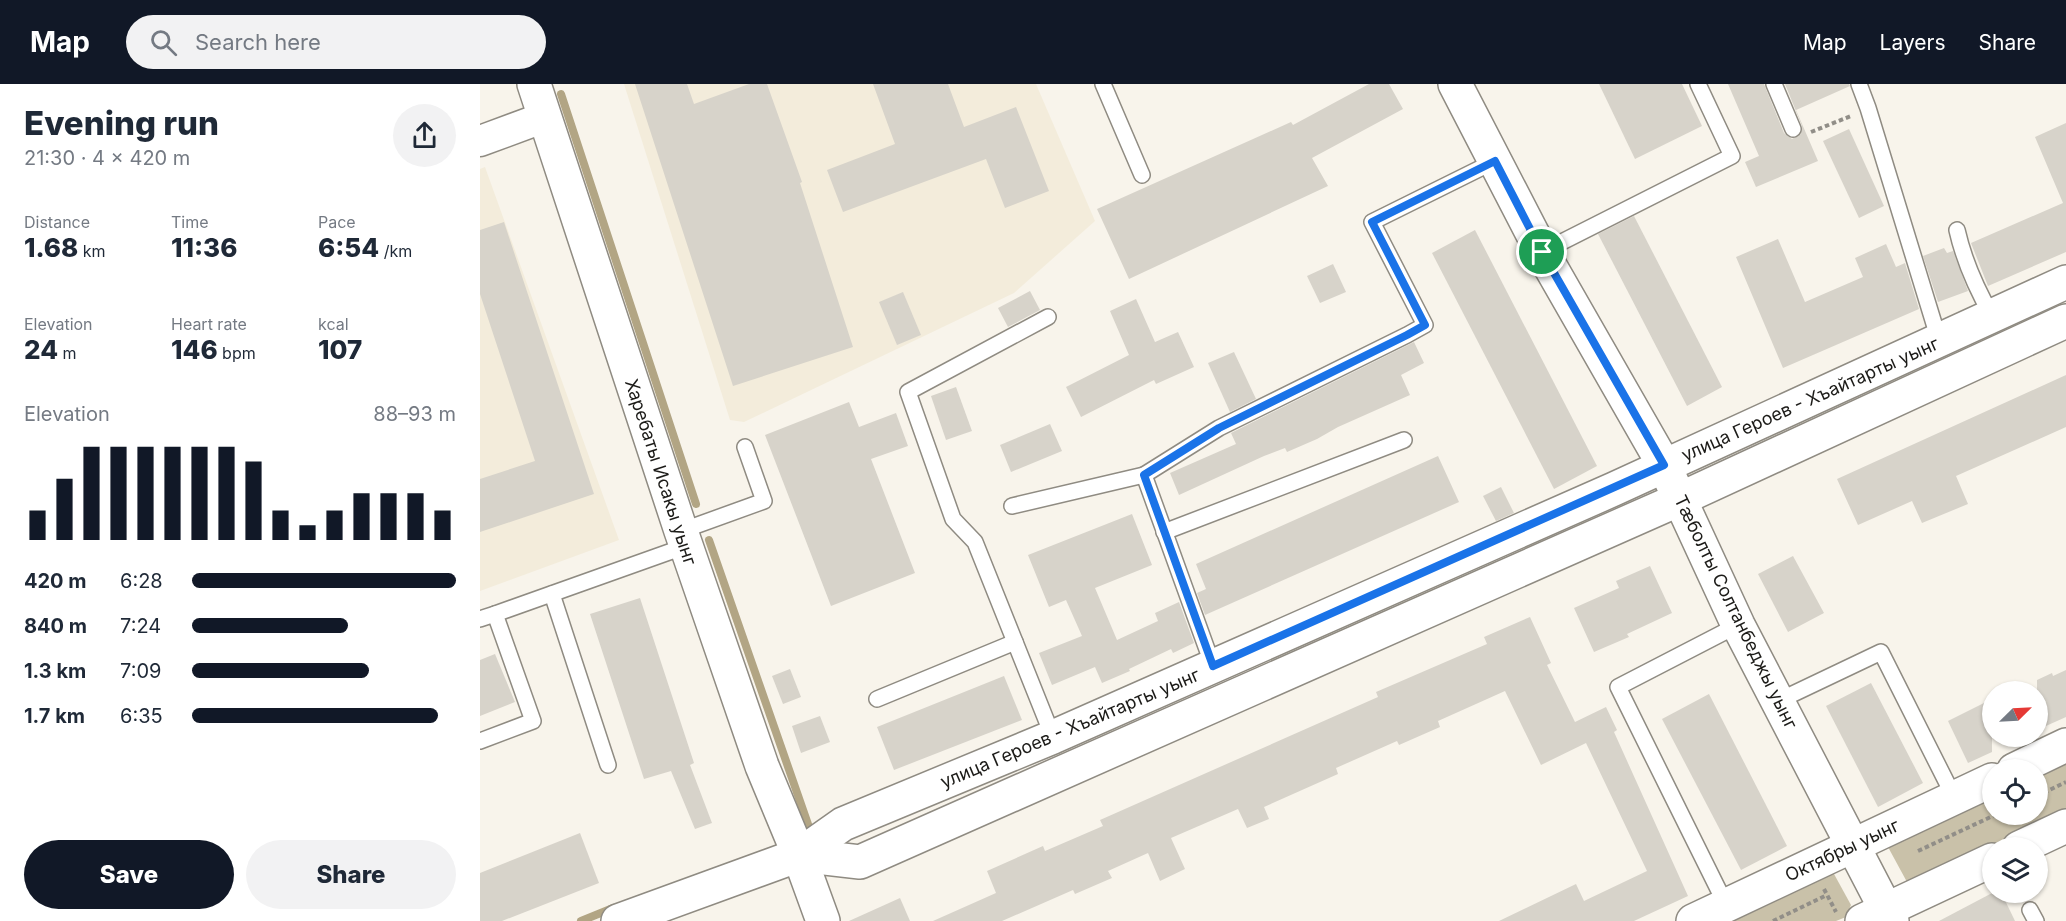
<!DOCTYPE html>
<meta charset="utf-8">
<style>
:root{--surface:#fff;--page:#f2f2f3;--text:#1f2937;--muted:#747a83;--accent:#111827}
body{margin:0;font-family:Inter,sans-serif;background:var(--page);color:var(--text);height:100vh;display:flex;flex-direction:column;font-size:22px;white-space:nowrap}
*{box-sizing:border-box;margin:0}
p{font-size:20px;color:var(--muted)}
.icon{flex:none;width:33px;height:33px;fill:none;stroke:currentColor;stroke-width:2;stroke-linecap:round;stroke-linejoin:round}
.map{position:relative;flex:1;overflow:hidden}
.details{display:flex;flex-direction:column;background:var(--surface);width:480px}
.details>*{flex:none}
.needle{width:39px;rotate:66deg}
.controls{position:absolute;left:1502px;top:597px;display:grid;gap:12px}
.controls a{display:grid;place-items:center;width:66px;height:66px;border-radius:50%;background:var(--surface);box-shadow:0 2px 4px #0004;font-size:30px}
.pin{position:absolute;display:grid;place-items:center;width:51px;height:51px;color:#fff;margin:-26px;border:3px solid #fff;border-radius:50%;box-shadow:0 2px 6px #0007}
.round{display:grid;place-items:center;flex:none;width:63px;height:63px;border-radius:32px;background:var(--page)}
.head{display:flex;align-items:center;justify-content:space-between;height:102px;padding:0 24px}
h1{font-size:33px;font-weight:800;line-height:45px}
.metrics{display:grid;grid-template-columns:repeat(3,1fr);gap:9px;height:102px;padding:6px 24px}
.metrics div{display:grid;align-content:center}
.metrics b{font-size:26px;font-weight:800}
.metrics small{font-size:16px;font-weight:400}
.metrics p{font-size:16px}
.chart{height:168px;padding:12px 24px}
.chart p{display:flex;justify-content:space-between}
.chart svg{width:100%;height:108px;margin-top:6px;stroke:var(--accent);stroke-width:6}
.action{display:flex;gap:12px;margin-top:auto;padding:12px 24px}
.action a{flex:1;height:69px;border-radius:36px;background:var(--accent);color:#fff;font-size:24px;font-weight:800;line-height:69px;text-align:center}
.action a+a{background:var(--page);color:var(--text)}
ul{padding:0 24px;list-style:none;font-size:20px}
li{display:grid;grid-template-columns:96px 72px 1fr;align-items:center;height:45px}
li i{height:15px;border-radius:8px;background:var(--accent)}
header{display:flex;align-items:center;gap:36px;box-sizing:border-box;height:84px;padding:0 30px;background:var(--accent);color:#fff}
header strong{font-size:28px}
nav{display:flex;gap:33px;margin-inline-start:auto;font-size:21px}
.search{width:420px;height:54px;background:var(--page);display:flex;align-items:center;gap:15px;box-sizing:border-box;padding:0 21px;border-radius:33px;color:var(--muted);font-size:22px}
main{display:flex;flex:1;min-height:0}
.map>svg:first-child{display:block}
.built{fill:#f3ecdb}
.green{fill:#c9c1a9}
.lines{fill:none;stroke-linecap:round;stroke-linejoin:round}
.stream{stroke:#b2a584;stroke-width:8}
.building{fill:#d7d3ca}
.service-casing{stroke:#8f8b82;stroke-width:18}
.minor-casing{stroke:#8f8b82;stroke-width:33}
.tertiary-casing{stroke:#8f8b82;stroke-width:36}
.secondary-casing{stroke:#8f8b82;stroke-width:36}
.path{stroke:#918e88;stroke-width:4;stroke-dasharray:4.5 3;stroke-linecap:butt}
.service{stroke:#fff;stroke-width:15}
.minor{stroke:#fff;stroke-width:30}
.tertiary{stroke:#fff;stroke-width:33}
.secondary{stroke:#fff;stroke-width:33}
.route-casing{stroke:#fff;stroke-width:12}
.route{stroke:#1a73e8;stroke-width:8}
.labels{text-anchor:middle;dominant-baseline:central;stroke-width:5;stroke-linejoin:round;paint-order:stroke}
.street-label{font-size:18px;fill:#1c1b18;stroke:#fff}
</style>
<header>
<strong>Map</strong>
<div class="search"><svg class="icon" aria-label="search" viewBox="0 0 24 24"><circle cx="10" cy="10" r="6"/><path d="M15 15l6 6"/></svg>Search here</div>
<nav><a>Map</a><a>Layers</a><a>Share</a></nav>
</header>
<main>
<section class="details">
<div class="head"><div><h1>Evening run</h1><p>21:30 · 4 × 420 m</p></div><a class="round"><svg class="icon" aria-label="share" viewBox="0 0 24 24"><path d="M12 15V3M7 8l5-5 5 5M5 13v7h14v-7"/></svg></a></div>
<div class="metrics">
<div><p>Distance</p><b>1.68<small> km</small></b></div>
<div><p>Time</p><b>11:36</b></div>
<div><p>Pace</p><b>6:54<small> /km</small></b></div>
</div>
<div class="metrics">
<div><p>Elevation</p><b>24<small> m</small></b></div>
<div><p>Heart rate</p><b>146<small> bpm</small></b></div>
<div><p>kcal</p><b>107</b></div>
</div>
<div class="chart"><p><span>Elevation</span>88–93 m</p>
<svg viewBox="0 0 160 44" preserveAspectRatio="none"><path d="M5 44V32M15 44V19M25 44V6M35 44V6M45 44V6M55 44V6M65 44V6M75 44V6M85 44V12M95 44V32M105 44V38M115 44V32M125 44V25M135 44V25M145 44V25M155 44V32"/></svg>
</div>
<ul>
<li><b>420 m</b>6:28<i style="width:100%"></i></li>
<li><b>840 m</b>7:24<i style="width:59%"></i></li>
<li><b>1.3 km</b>7:09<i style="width:67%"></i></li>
<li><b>1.7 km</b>6:35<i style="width:93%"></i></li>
</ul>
<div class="action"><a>Save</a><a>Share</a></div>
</section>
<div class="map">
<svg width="1586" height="837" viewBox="0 0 1586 837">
<rect width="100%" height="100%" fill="#f8f4eb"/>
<!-- built -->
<g class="built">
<path d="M 144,0 L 556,0 L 615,137 L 534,209 L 264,338 L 250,336 Z"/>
<path d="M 5,83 L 139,456 L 0,507 L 0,85 Z"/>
</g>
<!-- green -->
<g class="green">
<path d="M 1586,672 L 1586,730 L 1515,763 L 1427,798 L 1408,763 L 1512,706 L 1512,730 L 1557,730 L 1557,686 Z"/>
<path d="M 1341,790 L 1354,790 L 1371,821 L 1366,833 L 1356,837 L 1241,837 Z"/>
</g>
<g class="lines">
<!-- stream -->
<g class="stream">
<path d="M 81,10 L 216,420"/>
<path d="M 229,456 L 329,743"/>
<path d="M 101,837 L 133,824"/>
</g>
</g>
<!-- building -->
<g class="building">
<path d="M 155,0 L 207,0 L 214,20 L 269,0 L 287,0 L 322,98 L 320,99 L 373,263 L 253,302 Z"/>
<path d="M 393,0 L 468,0 L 484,43 L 536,23 L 569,107 L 525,124 L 506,75 L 363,128 L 347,86 L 415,60 Z"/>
<path d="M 889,0 L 909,0 L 923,25 L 832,74 L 848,102 L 649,195 L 617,125 L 811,38 L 813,41 Z"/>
<path d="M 1119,0 L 1202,0 L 1222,42 L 1155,75 Z"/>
<path d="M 1248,0 L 1284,0 L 1304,49 L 1312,55 L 1321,50 L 1322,42 L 1305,0 L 1369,0 L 1370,2 L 1316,26 L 1338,77 L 1276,103 L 1265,78 L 1279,72 Z"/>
<path d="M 1586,39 L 1586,168 L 1508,202 L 1491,159 L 1583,119 L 1555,53 Z"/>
<path d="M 1369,45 L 1404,122 L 1379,134 L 1343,57 Z"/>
<path d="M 1154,132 L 1242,303 L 1207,322 L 1118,150 Z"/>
<path d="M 24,138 L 114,410 L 0,448 L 0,395 L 55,377 L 0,210 L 0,146 Z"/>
<path d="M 995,146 L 1117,382 L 1074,405 L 952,169 Z"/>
<path d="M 1298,155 L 1325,218 L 1383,193 L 1375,174 L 1406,160 L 1416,183 L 1425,179 L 1439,225 L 1303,284 L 1256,173 Z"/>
<path d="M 1464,164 L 1467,169 L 1473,167 L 1488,207 L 1458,218 L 1443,172 Z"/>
<path d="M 853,180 L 866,208 L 840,219 L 827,192 Z"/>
<path d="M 550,207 L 560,226 L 528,243 L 518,224 Z"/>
<path d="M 423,208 L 441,251 L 417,261 L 399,218 Z"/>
<path d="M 656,215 L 675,258 L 698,248 L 714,283 L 676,300 L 674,296 L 601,333 L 586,303 L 649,271 L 630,227 Z"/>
<path d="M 934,258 L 944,279 L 921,291 L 930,311 L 858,343 L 837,355 L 807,368 L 805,364 L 784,372 L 699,411 L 690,389 L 756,360 L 751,349 Z"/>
<path d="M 754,268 L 776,315 L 750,328 L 728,279 Z"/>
<path d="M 1586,291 L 1586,343 L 1476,392 L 1488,420 L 1442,439 L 1432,417 L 1378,441 L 1357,395 Z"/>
<path d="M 476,303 L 492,347 L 466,356 L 451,312 Z"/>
<path d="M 369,318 L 379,343 L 416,329 L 428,362 L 391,375 L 435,489 L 351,522 L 285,351 Z"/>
<path d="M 570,340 L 582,367 L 531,388 L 520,361 Z"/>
<path d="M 958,372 L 979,418 L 725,531 L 717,509 L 726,505 L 716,480 Z"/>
<path d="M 1021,403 L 1034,429 L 1016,437 L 1003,412 Z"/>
<path d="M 652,430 L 672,481 L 615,504 L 637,556 L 678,537 L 675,529 L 699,518 L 714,559 L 693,569 L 691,565 L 649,585 L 650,587 L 622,599 L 615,583 L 572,601 L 559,569 L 602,552 L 586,516 L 569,523 L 548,471 Z"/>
<path d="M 1313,472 L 1344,529 L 1308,548 L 1278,490 Z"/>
<path d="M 1170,482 L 1192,529 L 1147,550 L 1149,553 L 1114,568 L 1094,524 L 1139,504 L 1136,497 Z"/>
<path d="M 160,514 L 214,679 L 210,681 L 232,739 L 215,745 L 191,687 L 164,695 L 110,530 Z"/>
<path d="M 1050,533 L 1071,579 L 1067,581 L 1095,638 L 1126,623 L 1137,646 L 1134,648 L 1208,812 L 1154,837 L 1019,837 L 1096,800 L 1104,817 L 1167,787 L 1106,659 L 1061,681 L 1025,607 L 958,637 L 960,643 L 919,661 L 917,657 L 856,684 L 858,690 L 784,723 L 789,735 L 767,744 L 758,725 L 691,754 L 705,785 L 680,797 L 668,769 L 628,787 L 632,794 L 595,810 L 593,806 L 522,837 L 453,837 L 516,809 L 507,787 L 563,762 L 565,767 L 623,742 L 620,736 L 898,613 L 896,608 L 1007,560 L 1004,553 Z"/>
<path d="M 15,570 L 35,618 L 0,632 L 0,576 Z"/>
<path d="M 310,585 L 321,613 L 303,620 L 292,592 Z"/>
<path d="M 1586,586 L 1586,633 L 1557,646 L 1557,596 L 1572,589 L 1573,592 Z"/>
<path d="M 524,592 L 542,636 L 414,686 L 397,643 Z"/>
<path d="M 1391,599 L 1443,699 L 1398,723 L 1346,622 Z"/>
<path d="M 1229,610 L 1307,762 L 1261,786 L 1182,635 Z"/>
<path d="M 1512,615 L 1512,668 L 1488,679 L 1468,637 Z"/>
<path d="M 340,632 L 350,658 L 321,669 L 312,642 Z"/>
<path d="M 100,749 L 119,799 L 22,837 L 0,837 L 0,789 Z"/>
<path d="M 1514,808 L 1521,808 L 1535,837 L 1459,837 Z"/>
<path d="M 420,814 L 430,837 L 369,837 Z"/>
</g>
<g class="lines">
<!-- service casing -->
<g class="service-casing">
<g id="service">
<path d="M 623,0 L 662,91"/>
<path d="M 1294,0 L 1313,45"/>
<path d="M 1379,0 L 1388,24 L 1459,256"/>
<path d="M 1477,146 C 1484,177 1496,204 1512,232"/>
<path d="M 1062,168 L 1252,72 L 1218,0"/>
<path d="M 568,233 L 428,308 L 473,435 L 495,458 L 573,653"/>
<path d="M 532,422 L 664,391"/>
<path d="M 201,447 L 284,417 L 265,363"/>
<path d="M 684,448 L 924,356"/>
<path d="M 72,510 L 128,681"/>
<path d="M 15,530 L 206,462"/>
<path d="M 0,535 L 15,530 L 53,637 L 0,657"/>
<path d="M 733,582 L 664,391 L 739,344 L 927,251 L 945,241 L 892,138 L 1015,77"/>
<path d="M 397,615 L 535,558"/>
<path d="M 1298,617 L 1401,568 L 1474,713"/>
<path d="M 1246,821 L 1138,603 L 1258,541"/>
<path d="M 1550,826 L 1556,837"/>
</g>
</g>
<!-- minor casing -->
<g class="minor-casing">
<path id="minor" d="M 0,57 L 65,33"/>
</g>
<!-- tertiary casing -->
<g class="tertiary-casing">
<g id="tertiary">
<path d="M 975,0 L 1062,168 L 1184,381 L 1258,541 L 1412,837"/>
<path d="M 1534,686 L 1586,661"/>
<path d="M 1539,764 L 1586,742"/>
<path d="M 319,771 L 380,778 L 1200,415 L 1586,237"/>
<path d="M 138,837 L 319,771 L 363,740 L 573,653 L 1134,405 L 1586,198"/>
<path d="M 1213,837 L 1512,696"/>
<path d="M 1382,837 L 1512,776"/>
</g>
</g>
<!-- secondary casing -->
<g class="secondary-casing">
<path id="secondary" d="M 54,0 L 201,447 L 282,682 L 319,771 L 343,837"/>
</g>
<!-- path -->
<g class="path">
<path d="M 1331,48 L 1371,32"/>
<path d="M 1557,712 L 1586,698"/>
<path d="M 1438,767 L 1517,730"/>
<path d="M 1344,805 L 1356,828"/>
<path d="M 1293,837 L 1347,811"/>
</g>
<!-- service -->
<use href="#service" class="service"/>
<!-- minor -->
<use href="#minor" class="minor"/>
<!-- tertiary -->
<use href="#tertiary" class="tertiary"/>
<!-- secondary -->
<use href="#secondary" class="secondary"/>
</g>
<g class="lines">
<!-- route casing -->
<g class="route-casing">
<path id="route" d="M 1015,77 L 1062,168 L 1184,381 L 733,582 L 664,391 L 739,344 L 927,251 L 945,241 L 892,138 Z"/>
</g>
<!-- route -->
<use href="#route" class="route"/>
</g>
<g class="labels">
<!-- street labels -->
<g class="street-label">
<text transform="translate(1330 315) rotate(-24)">улица Героев - Хъайтарты уынг</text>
<text transform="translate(181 388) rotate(72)">Харебаты Исакы уынг</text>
<text transform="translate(1256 528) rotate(64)">Тæболты Солтанбеджы уынг</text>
<text transform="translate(590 644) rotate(-23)">улица Героев - Хъайтарты уынг</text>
<text transform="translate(1362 766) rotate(-25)">Октябры уынг</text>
</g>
</g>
</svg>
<div class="controls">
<a><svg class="needle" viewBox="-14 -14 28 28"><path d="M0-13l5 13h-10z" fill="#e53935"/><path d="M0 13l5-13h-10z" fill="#747a83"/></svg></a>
<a><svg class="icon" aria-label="locate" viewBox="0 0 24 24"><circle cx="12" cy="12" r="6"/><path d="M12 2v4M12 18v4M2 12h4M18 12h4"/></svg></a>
<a><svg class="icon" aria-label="layers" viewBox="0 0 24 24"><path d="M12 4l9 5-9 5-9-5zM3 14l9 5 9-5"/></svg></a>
</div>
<div class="pin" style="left:1062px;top:168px;background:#1e9e55"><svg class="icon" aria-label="arrive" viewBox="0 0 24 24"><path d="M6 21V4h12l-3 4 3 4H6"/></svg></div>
</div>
</main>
